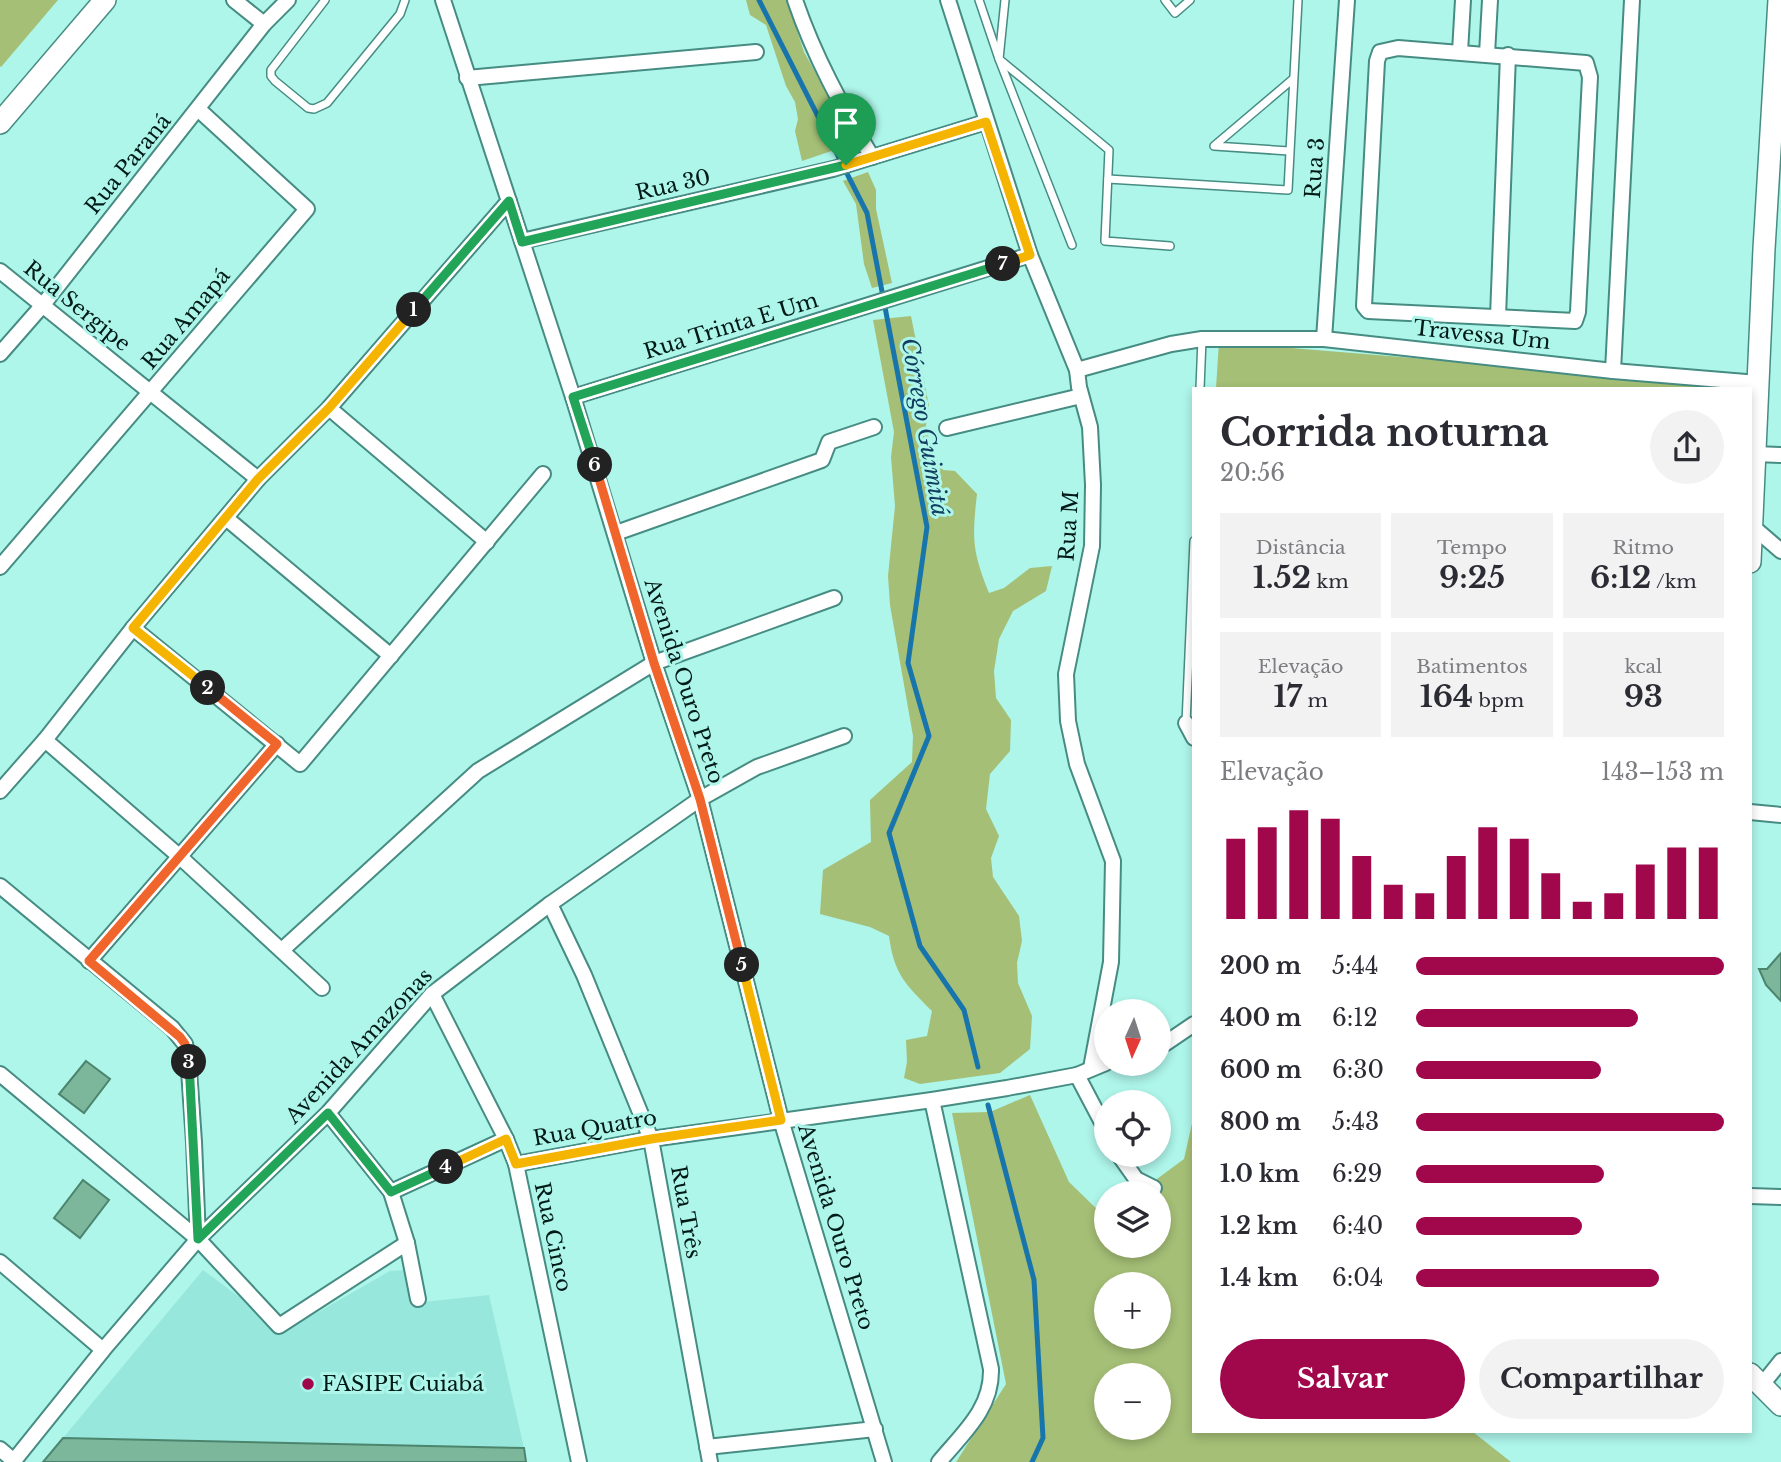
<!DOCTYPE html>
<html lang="pt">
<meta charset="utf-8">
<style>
:root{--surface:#fff;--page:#f2f2f3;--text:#2b2b33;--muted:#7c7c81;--accent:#a1084b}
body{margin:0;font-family:"Libre Baskerville",serif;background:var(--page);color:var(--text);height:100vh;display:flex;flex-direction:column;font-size:26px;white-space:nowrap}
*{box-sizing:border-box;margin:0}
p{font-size:23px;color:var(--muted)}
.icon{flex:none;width:38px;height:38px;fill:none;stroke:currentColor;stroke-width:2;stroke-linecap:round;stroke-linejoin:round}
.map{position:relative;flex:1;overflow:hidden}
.details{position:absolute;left:1192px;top:387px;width:560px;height:1046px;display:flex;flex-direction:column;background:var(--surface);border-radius:0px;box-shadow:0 4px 10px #0003}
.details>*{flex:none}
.needle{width:46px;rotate:183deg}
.buttons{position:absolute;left:1094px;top:999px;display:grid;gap:14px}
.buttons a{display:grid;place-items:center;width:77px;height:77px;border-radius:50%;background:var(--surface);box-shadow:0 4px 10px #0003;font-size:35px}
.pin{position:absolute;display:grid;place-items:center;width:60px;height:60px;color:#fff;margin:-72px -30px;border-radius:50% 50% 50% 0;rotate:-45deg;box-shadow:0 0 7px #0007}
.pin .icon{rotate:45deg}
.km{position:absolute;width:35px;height:35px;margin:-18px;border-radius:50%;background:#222;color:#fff;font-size:19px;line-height:35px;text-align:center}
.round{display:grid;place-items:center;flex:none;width:74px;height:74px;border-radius:37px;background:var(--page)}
.summary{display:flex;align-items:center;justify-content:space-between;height:119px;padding:0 28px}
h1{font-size:38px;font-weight:700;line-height:52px}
.stats{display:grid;grid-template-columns:repeat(3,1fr);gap:10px;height:119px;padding:7px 28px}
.stats div{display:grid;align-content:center;border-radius:0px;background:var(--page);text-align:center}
.stats b{font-size:30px;font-weight:700}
.stats small{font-size:19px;font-weight:400}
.stats p{font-size:19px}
.chart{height:196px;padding:14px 28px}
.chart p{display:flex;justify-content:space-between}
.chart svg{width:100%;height:126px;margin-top:7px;stroke:var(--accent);stroke-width:6}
.button{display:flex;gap:14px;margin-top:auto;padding:14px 28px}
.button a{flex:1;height:80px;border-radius:42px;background:var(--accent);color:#fff;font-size:28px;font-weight:700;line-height:80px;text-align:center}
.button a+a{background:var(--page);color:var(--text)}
ul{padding:0 28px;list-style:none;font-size:23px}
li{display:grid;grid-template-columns:112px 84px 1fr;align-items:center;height:52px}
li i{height:18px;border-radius:9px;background:var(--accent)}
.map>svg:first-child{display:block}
.built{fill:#98e7dc}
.green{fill:#a5bf76;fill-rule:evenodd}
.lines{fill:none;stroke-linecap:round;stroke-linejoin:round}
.stream{stroke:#1875ac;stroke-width:5}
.building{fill:#7cb69b;stroke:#4c856d;stroke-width:2}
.lane-casing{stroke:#468c83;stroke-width:10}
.street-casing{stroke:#468c83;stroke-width:18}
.secondary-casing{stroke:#468c83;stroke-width:24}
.lane{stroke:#fff;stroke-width:7}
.street{stroke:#fff;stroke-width:14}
.secondary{stroke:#fff;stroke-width:21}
.split-1-casing{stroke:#fff;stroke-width:14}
.split-2-casing{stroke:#fff;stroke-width:14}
.split-3-casing{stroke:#fff;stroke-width:14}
.split-4-casing{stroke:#fff;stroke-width:14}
.split-5-casing{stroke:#fff;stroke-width:14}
.split-6-casing{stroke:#fff;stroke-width:14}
.split-7-casing{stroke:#fff;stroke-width:14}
.split-8-casing{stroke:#fff;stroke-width:14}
.split-1{stroke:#22a559;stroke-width:9}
.split-2{stroke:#f5b400;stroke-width:9}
.split-3{stroke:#f0652b;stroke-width:9}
.split-4{stroke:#22a559;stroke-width:9}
.split-5{stroke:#f5b400;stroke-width:9}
.split-6{stroke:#f0652b;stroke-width:9}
.split-7{stroke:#22a559;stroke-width:9}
.split-8{stroke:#f5b400;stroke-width:9}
.poi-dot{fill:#a1084b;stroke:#aef5ea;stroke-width:2.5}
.labels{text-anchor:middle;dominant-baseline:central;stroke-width:6;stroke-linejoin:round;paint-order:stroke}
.street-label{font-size:21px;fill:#001a17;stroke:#aef5ea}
.poi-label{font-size:21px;fill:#001a17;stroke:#aef5ea;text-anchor:start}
.water-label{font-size:23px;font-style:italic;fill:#113e5e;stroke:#aef5ea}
</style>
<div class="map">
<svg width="1781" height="1462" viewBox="0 0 1781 1462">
<rect width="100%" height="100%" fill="#aef5ea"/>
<!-- built -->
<path class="built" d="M 203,1270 L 285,1331 L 390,1271 L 406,1270 L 414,1303 L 489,1295 L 524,1448 L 63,1438 Z"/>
<!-- green -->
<g class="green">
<path d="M 0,0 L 58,0 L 1,67 L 0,66 Z"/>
<path d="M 746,0 L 787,0 L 804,52 L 855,143 L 802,161 L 795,131 L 798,119 L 795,102 L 786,86 L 766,25 L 750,15 Z"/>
<path d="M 868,172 L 876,190 L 876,209 L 892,283 L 872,288 L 864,264 L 856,204 L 843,181 Z"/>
<path d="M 911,316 L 929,406 L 926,426 L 932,451 L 943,470 L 955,471 L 977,494 C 972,538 972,551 989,593 L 1004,588 L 1030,568 L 1052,566 L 1046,591 L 1013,611 L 999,639 L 994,671 L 996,698 L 1011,720 L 1010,751 L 990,774 L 986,809 L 999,836 L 991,858 L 993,877 L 1019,916 L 1022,941 L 1017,963 L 1018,983 L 1032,1016 L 1030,1049 L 1000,1073 L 920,1084 L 904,1078 L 907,1062 L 906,1040 L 927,1036 L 932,1011 C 905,984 894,974 889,936 L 870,927 L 820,914 L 823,870 L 871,842 L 870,800 L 912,762 L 913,736 L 890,605 L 888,576 L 895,506 L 891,457 L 894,432 L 873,320 Z"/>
<path d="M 1219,342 L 1744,385 L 1744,388 L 1216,388 Z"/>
<path d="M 1030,1095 L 1069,1182 L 1106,1218 L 1106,1246 L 1158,1246 L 1158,1194 L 1138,1193 L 1184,1159 L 1193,1119 L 1194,1432 L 1473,1432 L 1511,1462 L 956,1462 L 1006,1384 L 952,1113 L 990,1112 ZM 1106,1284 L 1158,1284 L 1158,1337 L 1106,1337 ZM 1106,1376 L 1158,1376 L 1158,1428 L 1106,1428 Z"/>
</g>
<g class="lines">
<!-- stream -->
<g class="stream">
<path d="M 759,0 L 867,213 L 927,527 L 908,663 L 929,736 L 889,833 L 920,946 L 964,1010 L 978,1067"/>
<path d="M 988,1105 L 1034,1280 L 1043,1438 L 1032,1462"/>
</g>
</g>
<!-- building -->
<g class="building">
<path d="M 1781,953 L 1781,1001 L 1766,985 L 1759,969 L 1767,969 Z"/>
<path d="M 86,1061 L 110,1079 L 84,1113 L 59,1094 Z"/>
<path d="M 83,1180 L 109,1200 L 80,1238 L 54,1218 Z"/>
<path d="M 63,1438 L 524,1448 L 526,1462 L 43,1462 Z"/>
</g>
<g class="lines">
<!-- lane casing -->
<g class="lane-casing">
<g id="lane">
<path d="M 325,0 L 271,70 L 271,76 L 275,81 L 308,108 L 314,109 L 327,103 L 400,14 L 405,0"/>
<path d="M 979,0 L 999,59 L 1072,245"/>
<path d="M 1005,0 L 999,59 L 1109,150 L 1105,241 L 1170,246"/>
<path d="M 1165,0 L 1175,13 L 1190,0"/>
<path d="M 1289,151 L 1214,146 L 1293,79"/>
<path d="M 1108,179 L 1288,190 L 1298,0"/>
<path d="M 1200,388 L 1202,339"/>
<path d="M 1186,723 L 1194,541"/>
</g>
</g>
<!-- street casing -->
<g class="street-casing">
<g id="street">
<path d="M 234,0 L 264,24"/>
<path d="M 443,0 L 573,397 L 654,663 L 700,799 L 781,1120 L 884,1462"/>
<path d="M 795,0 C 814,56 842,107 872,157"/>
<path d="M 948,0 L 1030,255 L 1077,370 L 1079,387 L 1090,427 L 1093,485 L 1092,546 L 1066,674 L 1068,721 L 1077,764 L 1113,861 L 1111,962 L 1091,1068"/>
<path d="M 1398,48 L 1586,63 L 1590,77 L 1578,312 L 1575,321 L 1368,311 L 1364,306 L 1377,61 L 1380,52 Z"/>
<path d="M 1460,52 L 1463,0"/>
<path d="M 1487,54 L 1490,0"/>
<path d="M 467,78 L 756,52"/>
<path d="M 522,241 L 833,169 L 986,122"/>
<path d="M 0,271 L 258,479"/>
<path d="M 1498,317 L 1508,55"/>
<path d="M 1324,339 L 1347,0"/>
<path d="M 0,354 L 42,306 L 264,24 L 288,0"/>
<path d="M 1077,370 L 1171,344 L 1202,339 L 1324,339 L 1613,371 L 1758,383"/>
<path d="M 1613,371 L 1632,0"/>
<path d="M 573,397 L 1030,255"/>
<path d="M 329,408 L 487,542"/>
<path d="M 947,428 L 1081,396"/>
<path d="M 1755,454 L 1781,455"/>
<path d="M 226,518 L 391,656"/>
<path d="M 1752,526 L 1781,551"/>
<path d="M 616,533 L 822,460 L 829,442 L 874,427"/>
<path d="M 0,567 L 307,209 L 198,109"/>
<path d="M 133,628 L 300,764 L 543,474"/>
<path d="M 1186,723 L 1194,738"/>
<path d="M 45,740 L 179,856 L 322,988"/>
<path d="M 0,791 L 45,740 L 133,628 L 258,479 L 329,408 L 509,201"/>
<path d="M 1750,812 L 1781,815"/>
<path d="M 0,886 L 172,1028 L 185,1044 L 188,1056 L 194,1142 L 198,1239"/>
<path d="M 550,904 L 584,975 L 651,1139 L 710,1462"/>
<path d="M 282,950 L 478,771 L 654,663 L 834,598"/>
<path d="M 89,961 L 277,744"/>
<path d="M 432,994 L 506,1139 L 516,1164 L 579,1462"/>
<path d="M 1158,1046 L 1166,1043 L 1194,1024"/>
<path d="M 0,1074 L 198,1239 L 279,1326 L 407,1243"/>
<path d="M 1077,1075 L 1106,1130"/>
<path d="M 932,1100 L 991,1369 C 992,1409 963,1433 939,1462"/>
<path d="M 328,1113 L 391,1192 L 407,1243 L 418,1299"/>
<path d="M 1119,1155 L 1136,1179 L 1154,1188"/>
<path d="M 516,1164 L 651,1139 L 932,1100 L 1007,1088 L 1077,1075 L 1106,1063"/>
<path d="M 391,1192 L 506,1139"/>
<path d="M 1750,1196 L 1781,1197"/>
<path d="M 0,1262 L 103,1350"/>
<path d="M 1761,1386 L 1781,1361"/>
<path d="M 707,1447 L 875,1429"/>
<path d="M 0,1449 L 14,1461"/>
<path d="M 13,1462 L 103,1350 L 198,1239 L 328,1113 L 432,994 L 550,904 L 700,799 L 757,767 L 844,736"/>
</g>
</g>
<!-- secondary casing -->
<g class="secondary-casing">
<g id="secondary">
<path d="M 0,123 L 105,0"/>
<path d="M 1750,562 L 1764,249 L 1779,0"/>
<path d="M 1750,1374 L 1781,1405"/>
</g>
</g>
<!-- lane -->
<use href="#lane" class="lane"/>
<!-- street -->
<use href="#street" class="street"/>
<!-- secondary -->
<use href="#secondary" class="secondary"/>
</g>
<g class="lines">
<!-- split-1 casing -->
<g class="split-1-casing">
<path id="split-1" d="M 414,310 L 509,201 L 522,242 L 846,165"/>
</g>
<!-- split-2 casing -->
<g class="split-2-casing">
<path id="split-2" d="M 208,688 L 133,628 L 258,479 L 329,408 L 414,310"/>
</g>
<!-- split-3 casing -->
<g class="split-3-casing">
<path id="split-3" d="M 189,1062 L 185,1044 L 180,1037 L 89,961 L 277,744 L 208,688"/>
</g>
<!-- split-4 casing -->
<g class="split-4-casing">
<path id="split-4" d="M 189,1062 L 198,1239 L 328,1113 L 391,1192 L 446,1167"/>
</g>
<!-- split-5 casing -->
<g class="split-5-casing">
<path id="split-5" d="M 446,1167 L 506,1139 L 516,1164 L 651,1139 L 781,1120 L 742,965"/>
</g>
<!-- split-6 casing -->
<g class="split-6-casing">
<path id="split-6" d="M 595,465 L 654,663 L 700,799 L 742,965"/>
</g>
<!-- split-7 casing -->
<g class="split-7-casing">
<path id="split-7" d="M 595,465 L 573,397 L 1003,264"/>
</g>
<!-- split-8 casing -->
<g class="split-8-casing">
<path id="split-8" d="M 846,165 L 986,122 L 1030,255 L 1003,264"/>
</g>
<!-- split-1 -->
<use href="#split-1" class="split-1"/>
<!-- split-2 -->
<use href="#split-2" class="split-2"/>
<!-- split-3 -->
<use href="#split-3" class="split-3"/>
<!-- split-4 -->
<use href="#split-4" class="split-4"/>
<!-- split-5 -->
<use href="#split-5" class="split-5"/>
<!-- split-6 -->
<use href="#split-6" class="split-6"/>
<!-- split-7 -->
<use href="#split-7" class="split-7"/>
<!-- split-8 -->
<use href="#split-8" class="split-8"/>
</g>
<!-- markers -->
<circle class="poi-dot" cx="308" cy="1384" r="7"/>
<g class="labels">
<!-- street labels -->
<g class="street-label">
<text transform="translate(128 164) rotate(-51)">Rua Paraná</text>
<text transform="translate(1315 168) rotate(-86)">Rua 3</text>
<text transform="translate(673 185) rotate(-13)">Rua 30</text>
<text transform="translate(77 306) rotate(39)">Rua Sergipe</text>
<text transform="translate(186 319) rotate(-50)">Rua Amapá</text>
<text transform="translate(731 326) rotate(-17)">Rua Trinta E Um</text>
<text transform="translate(1482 335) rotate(6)">Travessa Um</text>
<text transform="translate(1069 526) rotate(-86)">Rua M</text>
<text transform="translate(684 681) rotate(72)">Avenida Ouro Preto</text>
<text transform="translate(359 1046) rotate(-47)">Avenida Amazonas</text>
<text transform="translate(595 1128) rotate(-10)">Rua Quatro</text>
<text transform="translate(686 1212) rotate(80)">Rua Três</text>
<text transform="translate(836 1227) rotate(73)">Avenida Ouro Preto</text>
<text transform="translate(553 1237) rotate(78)">Rua Cinco</text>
</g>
<!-- poi labels -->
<g class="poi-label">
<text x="322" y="1384">FASIPE Cuiabá</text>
</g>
<!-- water labels -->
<g class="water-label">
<text transform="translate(925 427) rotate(80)">Córrego Guimitá</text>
</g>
</g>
</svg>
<div class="buttons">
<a><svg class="needle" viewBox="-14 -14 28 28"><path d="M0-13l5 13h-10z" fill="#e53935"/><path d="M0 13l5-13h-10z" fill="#7c7c81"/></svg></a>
<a><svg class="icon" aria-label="locate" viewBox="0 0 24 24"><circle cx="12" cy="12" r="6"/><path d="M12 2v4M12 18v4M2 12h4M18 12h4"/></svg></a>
<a><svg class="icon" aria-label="layers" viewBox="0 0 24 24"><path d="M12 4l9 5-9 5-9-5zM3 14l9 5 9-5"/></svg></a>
<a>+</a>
<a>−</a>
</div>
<div class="pin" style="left:846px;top:165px;background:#1e9e55"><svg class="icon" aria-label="arrive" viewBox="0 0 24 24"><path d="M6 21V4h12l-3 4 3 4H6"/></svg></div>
<b class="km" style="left:414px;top:310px">1</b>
<b class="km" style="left:208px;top:688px">2</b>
<b class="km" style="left:189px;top:1062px">3</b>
<b class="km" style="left:446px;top:1167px">4</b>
<b class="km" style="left:742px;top:965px">5</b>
<b class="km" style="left:595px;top:465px">6</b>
<b class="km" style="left:1003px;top:264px">7</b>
<section class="details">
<div class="summary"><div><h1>Corrida noturna</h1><p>20:56</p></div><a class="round"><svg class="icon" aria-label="share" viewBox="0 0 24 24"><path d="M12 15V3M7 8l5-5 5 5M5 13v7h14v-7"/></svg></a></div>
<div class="stats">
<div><p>Distância</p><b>1.52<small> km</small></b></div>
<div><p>Tempo</p><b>9:25</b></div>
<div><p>Ritmo</p><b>6:12<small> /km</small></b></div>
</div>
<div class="stats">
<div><p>Elevação</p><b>17<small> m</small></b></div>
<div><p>Batimentos</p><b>164<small> bpm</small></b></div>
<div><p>kcal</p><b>93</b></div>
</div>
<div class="chart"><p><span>Elevação</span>143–153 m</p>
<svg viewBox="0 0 160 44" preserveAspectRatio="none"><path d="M5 44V16M15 44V12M25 44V6M35 44V9M45 44V22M55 44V32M65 44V35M75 44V22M85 44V12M95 44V16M105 44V28M115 44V38M125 44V35M135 44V25M145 44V19M155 44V19"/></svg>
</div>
<ul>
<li><b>200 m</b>5:44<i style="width:100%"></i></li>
<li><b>400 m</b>6:12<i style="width:72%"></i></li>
<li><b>600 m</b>6:30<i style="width:60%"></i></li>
<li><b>800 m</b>5:43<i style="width:100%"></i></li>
<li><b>1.0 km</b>6:29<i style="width:61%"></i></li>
<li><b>1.2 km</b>6:40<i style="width:54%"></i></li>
<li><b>1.4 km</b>6:04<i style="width:79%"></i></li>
</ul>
<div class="button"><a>Salvar</a><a>Compartilhar</a></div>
</section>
</div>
